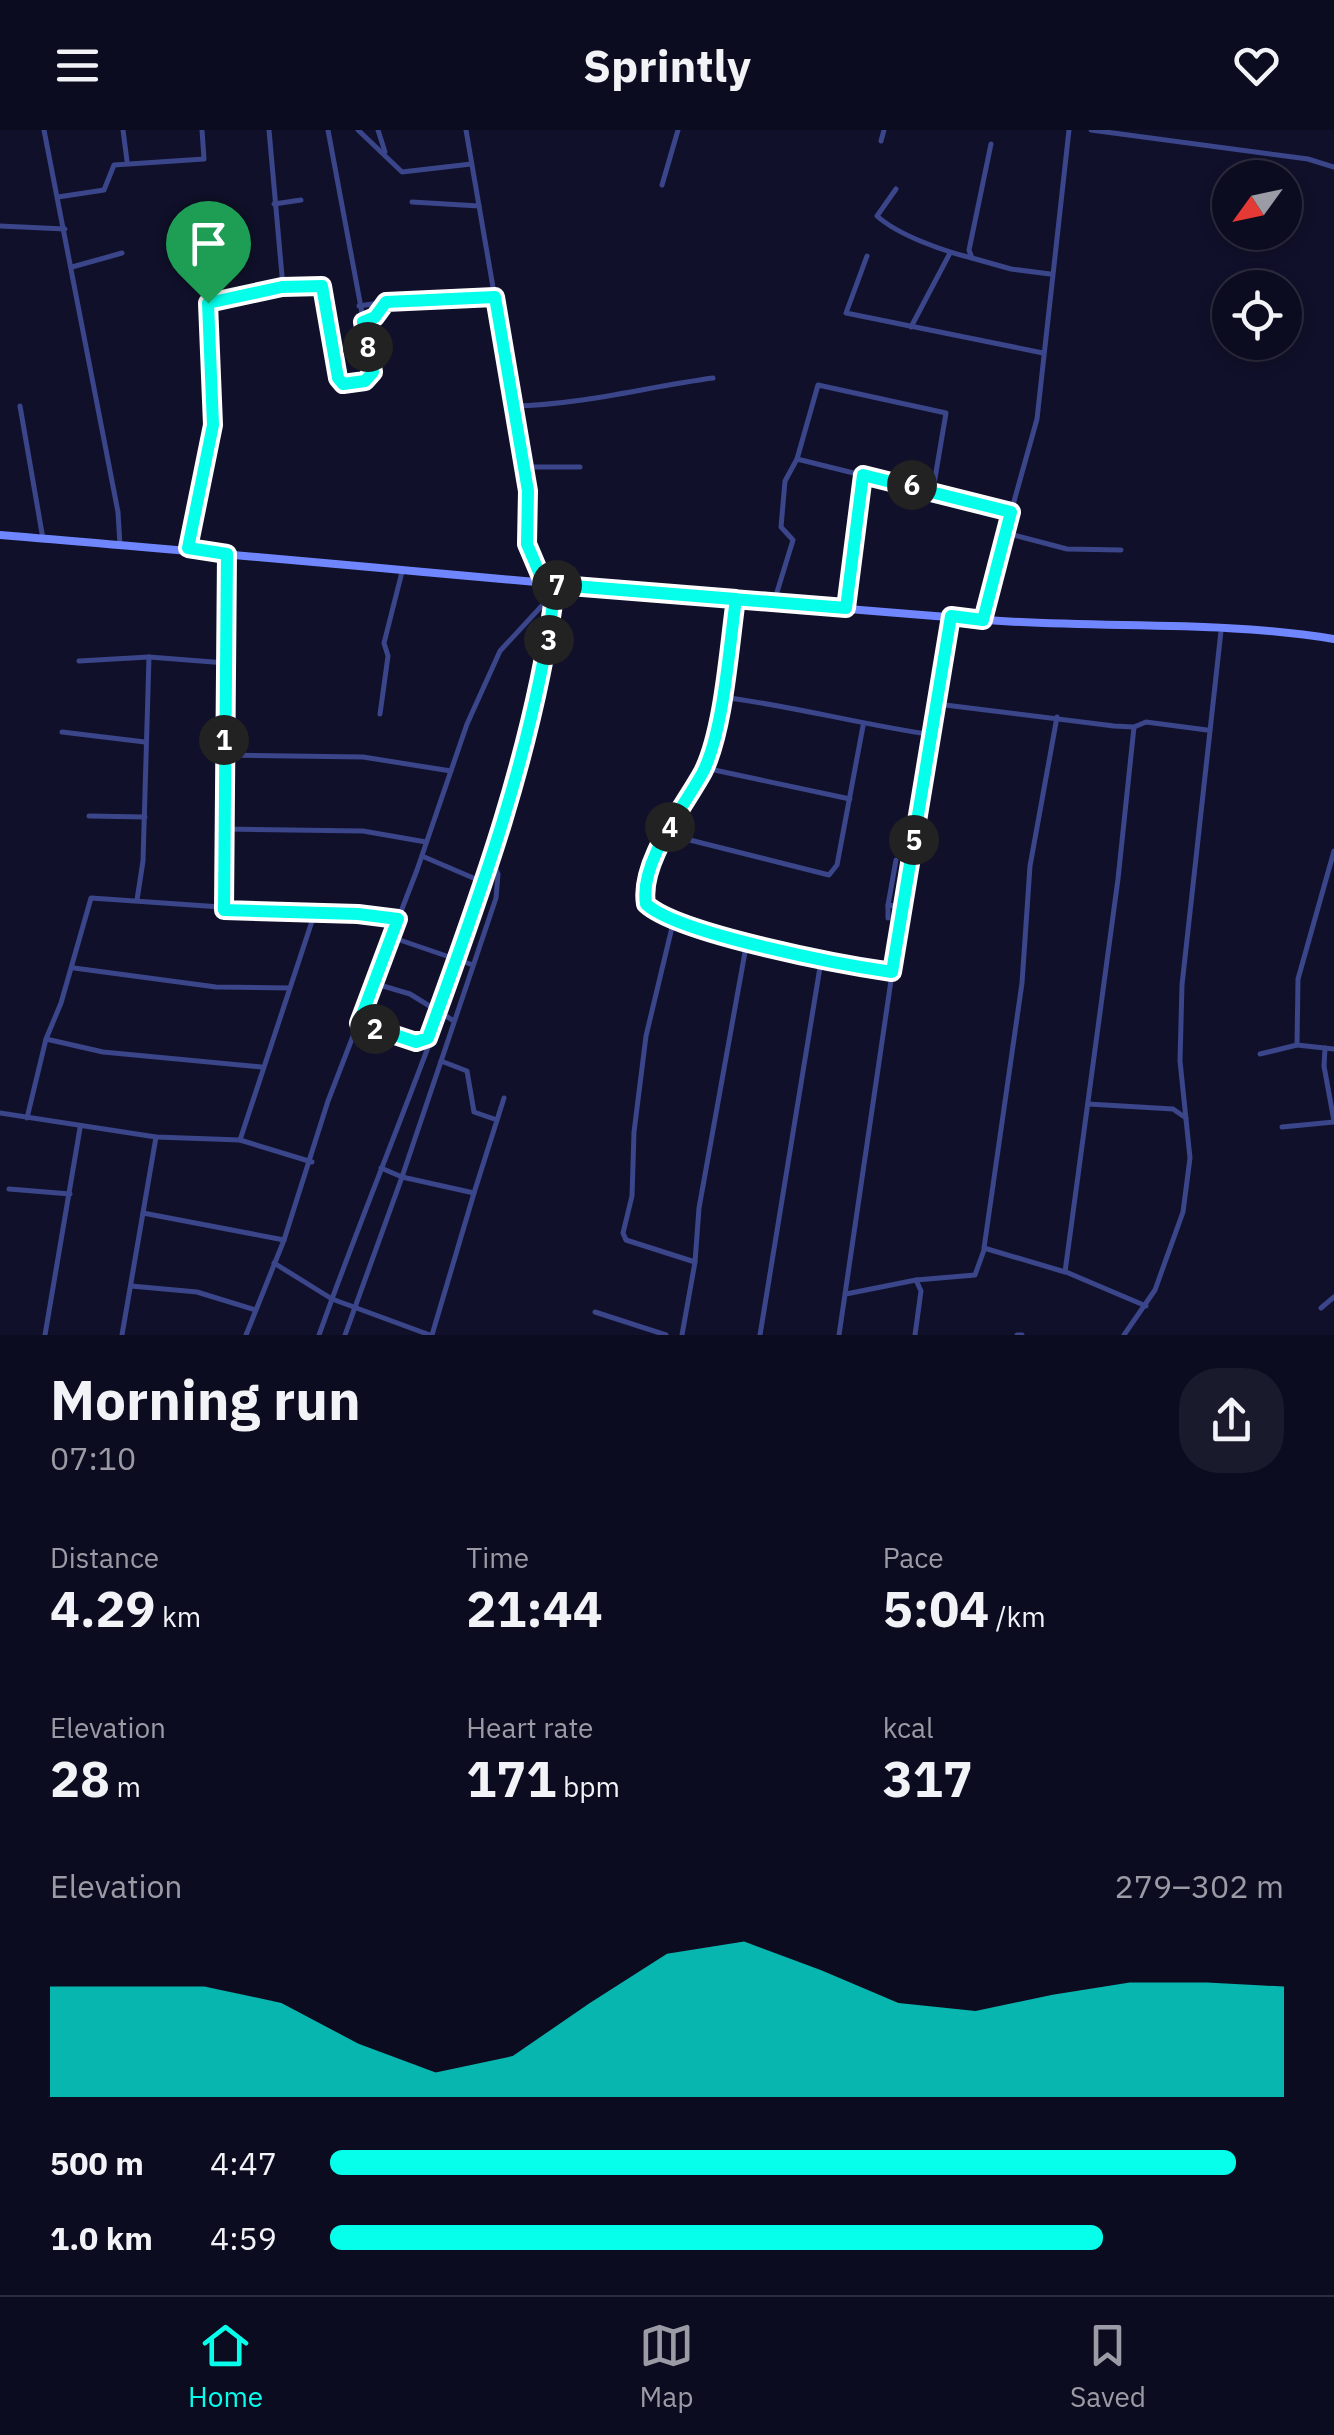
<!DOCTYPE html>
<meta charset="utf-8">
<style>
:root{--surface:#0c0c20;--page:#1a1a2d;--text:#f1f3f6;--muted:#9a9ba5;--line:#2c2c3e;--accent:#05ffeb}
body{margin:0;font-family:"IBM Plex Sans",sans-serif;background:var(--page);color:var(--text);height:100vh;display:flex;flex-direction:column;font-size:38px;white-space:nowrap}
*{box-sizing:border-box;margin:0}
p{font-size:32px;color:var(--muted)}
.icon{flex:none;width:55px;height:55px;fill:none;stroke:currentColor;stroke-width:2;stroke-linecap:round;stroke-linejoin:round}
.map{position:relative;height:1205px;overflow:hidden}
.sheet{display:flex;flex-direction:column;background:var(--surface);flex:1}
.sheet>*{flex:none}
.needle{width:65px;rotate:237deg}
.buttons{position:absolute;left:1212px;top:30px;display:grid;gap:20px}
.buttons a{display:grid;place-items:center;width:90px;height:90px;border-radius:50%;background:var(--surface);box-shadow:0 5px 15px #0003,0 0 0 2px var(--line);font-size:50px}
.pin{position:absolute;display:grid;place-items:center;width:85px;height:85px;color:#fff;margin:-102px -42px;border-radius:50% 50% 50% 0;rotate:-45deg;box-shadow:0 0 10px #0007}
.pin .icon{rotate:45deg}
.km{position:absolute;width:50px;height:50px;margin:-25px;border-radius:50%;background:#222;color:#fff;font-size:28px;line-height:50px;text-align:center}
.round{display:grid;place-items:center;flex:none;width:105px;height:105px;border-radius:40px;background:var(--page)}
.overview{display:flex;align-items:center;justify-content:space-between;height:170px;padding:0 50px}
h1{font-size:55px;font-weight:700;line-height:75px}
.stats{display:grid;grid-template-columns:repeat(3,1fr);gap:15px;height:170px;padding:10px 50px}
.stats div{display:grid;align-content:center}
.stats b{font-size:50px;font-weight:700}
.stats small{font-size:28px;font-weight:400}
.stats p{font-size:28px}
.chart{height:280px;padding:20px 50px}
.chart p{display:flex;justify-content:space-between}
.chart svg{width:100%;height:180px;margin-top:10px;fill:var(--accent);opacity:.7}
ul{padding:0 50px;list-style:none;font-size:32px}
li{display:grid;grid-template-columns:160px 120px 1fr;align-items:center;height:75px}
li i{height:25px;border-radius:12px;background:var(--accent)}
header{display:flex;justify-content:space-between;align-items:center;height:130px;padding:0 50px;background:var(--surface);font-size:45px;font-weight:700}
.tabs{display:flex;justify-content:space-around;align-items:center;height:140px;border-top:2px solid var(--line);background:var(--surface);font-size:28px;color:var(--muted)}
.tabs a{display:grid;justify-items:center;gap:5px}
.tabs .active{color:var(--accent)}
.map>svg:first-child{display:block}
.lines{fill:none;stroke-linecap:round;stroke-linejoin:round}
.street{stroke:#3a458a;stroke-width:5}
.secondary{stroke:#7086ff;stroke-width:8}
.route-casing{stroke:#fff;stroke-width:20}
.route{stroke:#05ffeb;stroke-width:12}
</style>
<header><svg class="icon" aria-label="menu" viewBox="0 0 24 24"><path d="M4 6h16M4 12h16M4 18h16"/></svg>Sprintly<svg class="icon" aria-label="heart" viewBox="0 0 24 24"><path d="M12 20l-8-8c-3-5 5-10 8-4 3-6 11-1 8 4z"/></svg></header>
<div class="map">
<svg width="1334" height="1205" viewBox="0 0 1334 1205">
<rect width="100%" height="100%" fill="#10102a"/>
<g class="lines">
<!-- street -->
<g class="street">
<path d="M 44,0 L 118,382 L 120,415"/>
<path d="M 123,0 L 127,31"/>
<path d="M 269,0 L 283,157"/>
<path d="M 358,0 L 402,42 L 471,34"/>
<path d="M 378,0 L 385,22"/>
<path d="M 466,0 L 528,361 L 527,415 L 543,451"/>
<path d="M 1091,0 L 1308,29 L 1334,37"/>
<path d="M 881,11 L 884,0"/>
<path d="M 991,14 L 969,120 L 972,128 L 1011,139 L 1050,144"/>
<path d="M 662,55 L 678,0"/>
<path d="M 896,59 L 877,86 C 898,105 943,121 972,128"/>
<path d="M 58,67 L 104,60 L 114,35 L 204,29 L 202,0"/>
<path d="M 412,72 L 479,76"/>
<path d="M 274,74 L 301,70"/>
<path d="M 0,96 L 65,99"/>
<path d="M 867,126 L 846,183 L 1043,223"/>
<path d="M 72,137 L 122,123"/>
<path d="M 209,173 L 283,157 L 322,157 L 338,248 L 343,254 L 369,249 L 373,242 L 328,0"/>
<path d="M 359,176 C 405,168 449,174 495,167"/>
<path d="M 363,192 L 375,187 L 386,172"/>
<path d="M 911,197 L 950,123"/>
<path d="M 20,276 L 43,409"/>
<path d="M 514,276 C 580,275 646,257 713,248"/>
<path d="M 797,329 L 818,255 L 946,283 L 933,360"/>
<path d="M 524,337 L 580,337"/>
<path d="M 1011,382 L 1037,289 L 1069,0"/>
<path d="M 1006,403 L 1067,419 L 1121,420"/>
<path d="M 188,418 L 213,295 L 209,173 L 195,125"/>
<path d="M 736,469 C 729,516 724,600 703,642 C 683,680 639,728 646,774 C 680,805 841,834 892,842"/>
<path d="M 774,472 L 793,410 L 781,397 L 785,351 L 797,329 L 1011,382 L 983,490"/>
<path d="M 847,478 L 863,345"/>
<path d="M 79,531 L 149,527"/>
<path d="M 722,567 C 794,576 862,595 934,605"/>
<path d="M 937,574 L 1114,596 L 1134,597 L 1146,592 L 1207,600"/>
<path d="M 380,584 L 388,526 L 384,513 L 402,442"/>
<path d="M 1057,587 L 1030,736 L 1022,853 L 984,1118 L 1065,1142 L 1118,749 L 1134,597"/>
<path d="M 62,602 L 145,612"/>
<path d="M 225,625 L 363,627 L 451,641"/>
<path d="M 705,638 L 850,669"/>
<path d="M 89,686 L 145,687"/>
<path d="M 222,699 L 363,701 L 426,712"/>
<path d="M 666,704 L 829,745 L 837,735 L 863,596"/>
<path d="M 422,726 L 485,753"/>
<path d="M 137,770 L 143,731 L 149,527 L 226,533"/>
<path d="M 888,775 L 896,730"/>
<path d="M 221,776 L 227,424"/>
<path d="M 888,788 L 888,775 L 902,777"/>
<path d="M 674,789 L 646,906 L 634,1002 L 632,1066 L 623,1103 L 626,1110 L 695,1132 L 682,1205"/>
<path d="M 391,807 L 473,835"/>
<path d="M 74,838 L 216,857 L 290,858"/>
<path d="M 373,853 L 410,864 L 454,891"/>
<path d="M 360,893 L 416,911 L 428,908"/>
<path d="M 46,909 L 103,922 L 261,937"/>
<path d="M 1297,915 L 1334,919"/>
<path d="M 1325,918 L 1324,936 L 1334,991"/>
<path d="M 1260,924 L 1297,915 L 1298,849 L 1334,721"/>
<path d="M 441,931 L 467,941 L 474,982 L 497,990"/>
<path d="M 1088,974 L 1173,979 L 1186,988"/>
<path d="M 0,983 L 156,1007 L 240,1010 L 312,1032"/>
<path d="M 27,988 L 46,909 L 61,873 L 91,768 L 221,777 L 227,782 L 315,782 L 398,789"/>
<path d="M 1282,997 L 1334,992"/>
<path d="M 240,1010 L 315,782"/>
<path d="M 381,1038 L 402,1047 L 496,768 L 498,744 L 493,733"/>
<path d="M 9,1059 L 70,1064"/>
<path d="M 474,1063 L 504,968"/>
<path d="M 143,1083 L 284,1110"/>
<path d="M 695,1132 L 699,1078 L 747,811"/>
<path d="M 274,1133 L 332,1169 L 319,1205"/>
<path d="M 1066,1142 L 1146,1176"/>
<path d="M 916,1150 L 975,1145 L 984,1120"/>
<path d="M 131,1156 L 197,1162 L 256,1180"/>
<path d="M 846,1164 L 916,1150 L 921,1161 L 915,1205"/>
<path d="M 1321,1178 L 1334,1167"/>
<path d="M 595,1182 L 666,1205"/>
<path d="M 45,1205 L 80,998"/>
<path d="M 122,1205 L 156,1007"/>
<path d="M 246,1205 L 284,1110 L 328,971 L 417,740 L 467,594 L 500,521 L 561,455"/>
<path d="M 345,1205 L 402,1047 L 474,1063 L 432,1205"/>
<path d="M 430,1205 L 332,1169 C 416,941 521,710 555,467"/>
<path d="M 760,1205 L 821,831"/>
<path d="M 839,1205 L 905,755 L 951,487"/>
<path d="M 1017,1205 L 1022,1205"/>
<path d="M 1124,1205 L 1155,1160 L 1183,1082 L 1190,1028 L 1180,931 L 1182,855 L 1221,501"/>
</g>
<!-- secondary -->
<path class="secondary" d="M 0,405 C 329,432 657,465 987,490 C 1101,499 1221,490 1334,509"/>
</g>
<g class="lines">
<!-- route casing -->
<g class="route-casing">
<path id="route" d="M 208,173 L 213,295 L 188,418 L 227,424 L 224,780 L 358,784 L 398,789 L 359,893 L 416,912 L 428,908 C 481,763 533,620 554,467 L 561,455 L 736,469 C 729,517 724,600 703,642 C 684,677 639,732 646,774 C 678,804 843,835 892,842 L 951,486 L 983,490 L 1011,382 L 863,345 L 846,478 C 746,471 645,462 544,454 L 527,414 L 528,361 L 495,167 L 386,172 L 375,187 L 363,192 L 373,242 L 365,251 L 343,254 L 338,248 L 322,156 L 282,157 L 208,173"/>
</g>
<!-- route -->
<use href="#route" class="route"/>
</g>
</svg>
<div class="buttons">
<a><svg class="needle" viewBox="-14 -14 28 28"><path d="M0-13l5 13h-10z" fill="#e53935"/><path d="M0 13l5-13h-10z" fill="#9a9ba5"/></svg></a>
<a><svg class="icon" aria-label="locate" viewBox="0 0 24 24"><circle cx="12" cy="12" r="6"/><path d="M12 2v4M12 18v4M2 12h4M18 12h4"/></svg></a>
</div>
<div class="pin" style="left:208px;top:173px;background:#1e9e55"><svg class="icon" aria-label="arrive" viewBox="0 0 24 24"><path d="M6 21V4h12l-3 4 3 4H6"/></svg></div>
<b class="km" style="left:224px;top:610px">1</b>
<b class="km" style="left:375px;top:899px">2</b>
<b class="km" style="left:549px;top:510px">3</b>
<b class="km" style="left:670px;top:697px">4</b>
<b class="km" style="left:914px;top:710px">5</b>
<b class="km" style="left:912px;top:355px">6</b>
<b class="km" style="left:557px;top:455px">7</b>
<b class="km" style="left:368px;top:217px">8</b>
</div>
<section class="sheet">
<div class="overview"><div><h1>Morning run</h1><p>07:10</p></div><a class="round"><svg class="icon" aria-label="share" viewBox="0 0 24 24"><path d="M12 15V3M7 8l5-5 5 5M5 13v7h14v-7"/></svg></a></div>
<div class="stats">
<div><p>Distance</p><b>4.29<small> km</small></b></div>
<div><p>Time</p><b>21:44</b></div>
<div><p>Pace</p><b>5:04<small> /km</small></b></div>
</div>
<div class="stats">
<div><p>Elevation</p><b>28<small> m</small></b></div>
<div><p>Heart rate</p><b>171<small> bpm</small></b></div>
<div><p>kcal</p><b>317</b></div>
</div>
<div class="chart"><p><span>Elevation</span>279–302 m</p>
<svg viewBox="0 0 160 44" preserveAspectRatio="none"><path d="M0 44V17L10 17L20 17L30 21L40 31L50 38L60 34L70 21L80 9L90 6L100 13L110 21L120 23L130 19L140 16L150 16L160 17V44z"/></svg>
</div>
<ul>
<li><b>500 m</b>4:47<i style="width:95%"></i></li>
<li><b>1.0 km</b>4:59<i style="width:81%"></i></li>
</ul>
</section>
<nav class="tabs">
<a class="active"><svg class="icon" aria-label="home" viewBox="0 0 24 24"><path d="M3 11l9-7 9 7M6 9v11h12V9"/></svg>Home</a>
<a><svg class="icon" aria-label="map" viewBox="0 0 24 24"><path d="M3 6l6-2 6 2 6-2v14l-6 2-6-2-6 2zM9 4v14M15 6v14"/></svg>Map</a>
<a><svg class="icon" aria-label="saved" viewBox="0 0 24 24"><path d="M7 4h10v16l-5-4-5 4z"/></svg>Saved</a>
</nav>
